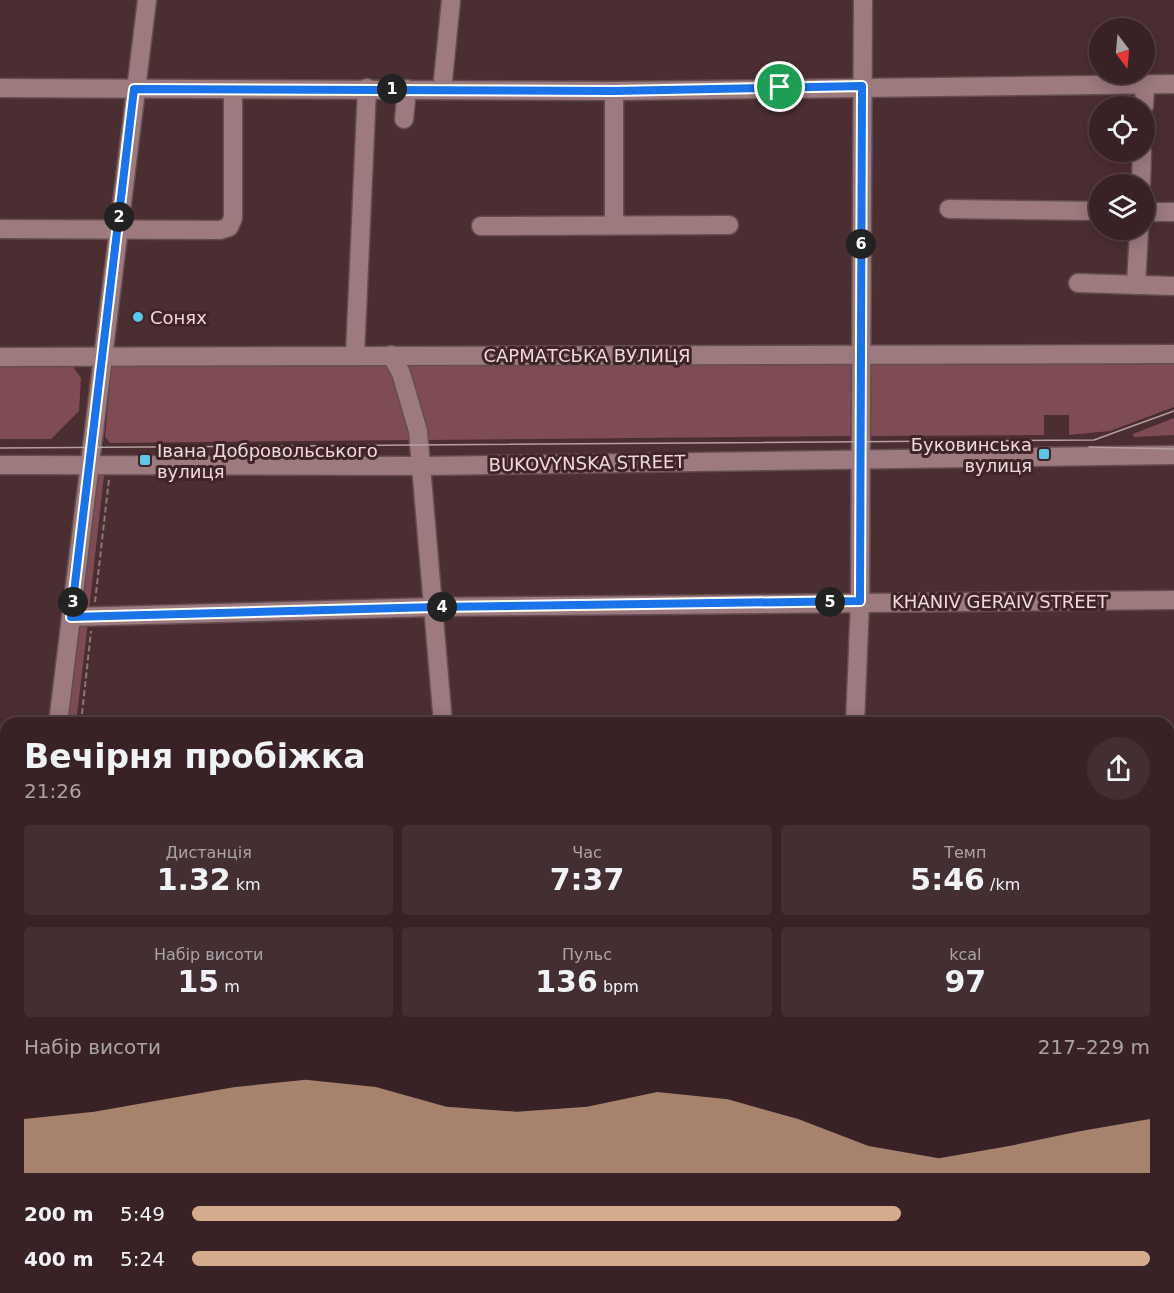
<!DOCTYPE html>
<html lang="uk">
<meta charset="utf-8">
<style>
:root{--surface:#382226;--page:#432f32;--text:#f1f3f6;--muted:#aba4a7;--line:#523f43;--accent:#d6ab8b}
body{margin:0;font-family:"DejaVu Sans",sans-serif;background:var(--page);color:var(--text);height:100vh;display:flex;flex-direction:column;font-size:22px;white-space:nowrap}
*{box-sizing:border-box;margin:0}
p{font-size:20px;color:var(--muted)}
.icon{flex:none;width:33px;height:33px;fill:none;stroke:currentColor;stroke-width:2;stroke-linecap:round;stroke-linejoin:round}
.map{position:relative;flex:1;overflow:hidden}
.sheet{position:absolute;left:0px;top:717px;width:1174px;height:576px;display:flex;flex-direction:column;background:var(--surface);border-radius:18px 18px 0 0;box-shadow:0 3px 15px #0003,0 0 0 2px var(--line)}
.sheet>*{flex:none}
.needle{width:39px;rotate:164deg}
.buttons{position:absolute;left:1089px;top:18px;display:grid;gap:12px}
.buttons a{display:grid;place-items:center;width:66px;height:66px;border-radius:50%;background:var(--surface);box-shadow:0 3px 15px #0003,0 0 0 2px var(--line);font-size:30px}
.pin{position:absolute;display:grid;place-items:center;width:51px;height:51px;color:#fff;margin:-26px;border:3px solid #fff;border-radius:50%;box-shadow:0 2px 6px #0007}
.km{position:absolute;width:30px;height:30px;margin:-15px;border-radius:50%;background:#222;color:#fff;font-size:16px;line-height:30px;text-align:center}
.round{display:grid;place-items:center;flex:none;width:63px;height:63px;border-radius:32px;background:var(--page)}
.overview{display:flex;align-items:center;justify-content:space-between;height:102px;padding:0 24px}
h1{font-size:33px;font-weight:600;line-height:45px}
.figures{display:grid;grid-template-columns:repeat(3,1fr);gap:9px;height:102px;padding:6px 24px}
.figures div{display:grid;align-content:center;border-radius:6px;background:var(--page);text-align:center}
.figures b{font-size:30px;font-weight:600}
.figures small{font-size:16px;font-weight:400}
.figures p{font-size:16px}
.chart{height:168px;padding:12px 24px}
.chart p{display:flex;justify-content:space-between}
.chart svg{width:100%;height:108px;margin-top:6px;fill:var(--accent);opacity:.7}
ul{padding:0 24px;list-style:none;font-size:20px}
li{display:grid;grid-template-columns:96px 72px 1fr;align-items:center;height:45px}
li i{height:15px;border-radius:8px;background:var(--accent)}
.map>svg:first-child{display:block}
.green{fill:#804c53}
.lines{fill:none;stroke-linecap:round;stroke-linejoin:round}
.minor-casing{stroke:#644d50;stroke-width:21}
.path{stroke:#8e7679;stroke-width:2;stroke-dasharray:6 3;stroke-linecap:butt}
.minor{stroke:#9c7a7e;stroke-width:18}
.tram{stroke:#b59fa2;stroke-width:1.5}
.route-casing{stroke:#fff;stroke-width:12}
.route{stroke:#1a73e8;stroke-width:8}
.poi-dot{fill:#5dc7e8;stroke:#3f2428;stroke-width:2}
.labels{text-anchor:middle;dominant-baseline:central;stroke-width:6;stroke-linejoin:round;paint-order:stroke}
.poi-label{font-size:18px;fill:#eddadc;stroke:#3f2428;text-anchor:start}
.street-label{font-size:18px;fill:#eddadc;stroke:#3f2428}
</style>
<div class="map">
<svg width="1174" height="1293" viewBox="0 0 1174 1293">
<rect width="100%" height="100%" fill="#4a2e32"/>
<!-- green -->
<g class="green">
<path d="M 0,362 L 71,364 L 81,378 L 79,411 L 51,439 L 0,439 Z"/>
<path d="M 112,362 L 387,365 L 395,373 L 414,440 L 110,443 L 105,437 Z"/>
<path d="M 408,363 L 850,364 L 854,365 L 852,436 L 423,440 L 405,367 Z"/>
<path d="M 1174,363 L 1174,407 L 1110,431 L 1069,435 L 1069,415 L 1044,415 L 1044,435 L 868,436 L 868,366 L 874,364 Z"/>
<path d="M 1174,418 L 1174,435 L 1134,437 L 1133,434 Z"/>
<path d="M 96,474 L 104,475 L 89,610 L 80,609 Z"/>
<path d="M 77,621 L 88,622 L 76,723 L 65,723 Z"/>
</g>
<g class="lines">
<!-- minor casing -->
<g class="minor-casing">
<g id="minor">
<path d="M 0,88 L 614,91 L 1174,84"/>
<path d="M 442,90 L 451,0"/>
<path d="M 614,91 L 614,224"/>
<path d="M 1144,106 L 1145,84"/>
<path d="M 404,119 L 407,89"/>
<path d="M 1141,184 L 1142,152"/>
<path d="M 949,209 L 1100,211"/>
<path d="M 1144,212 L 1174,212"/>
<path d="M 481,226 L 729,225"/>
<path d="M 0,229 L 220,230 L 229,227 L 233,218 L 233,89"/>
<path d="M 1078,283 L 1174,286"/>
<path d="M 1136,285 L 1139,230"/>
<path d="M 355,355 L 367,88"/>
<path d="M 391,355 L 401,373 L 418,431 L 443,723"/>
<path d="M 0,357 L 1174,354"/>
<path d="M 0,465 L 423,466 L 1174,455"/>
<path d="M 71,617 L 435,607 L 1174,600"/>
<path d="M 58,723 L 147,0"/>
<path d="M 855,723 L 860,601 L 863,0"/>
<path d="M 1168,746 L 1174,746"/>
<path d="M 1168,900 L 1174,900"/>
<path d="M 0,949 L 6,950"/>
<path d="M 0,1100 L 6,1098"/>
<path d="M 11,1287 L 11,1293"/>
<path d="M 46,1287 L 46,1293"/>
<path d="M 480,1287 L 481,1293"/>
<path d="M 133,1293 L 240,1293"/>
<path d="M 837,1293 L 837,1287"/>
<path d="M 1132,1293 L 1133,1287"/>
</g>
</g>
<!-- path -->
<g class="path">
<path d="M 95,602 L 109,479"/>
<path d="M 81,723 L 91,631"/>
</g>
<!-- minor -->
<use href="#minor" class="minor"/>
<!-- tram -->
<g class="tram">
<path d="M 1089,447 L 1174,449"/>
<path d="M 0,448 L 1094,440 L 1174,411"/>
</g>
</g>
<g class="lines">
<!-- route casing -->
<g class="route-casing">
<path id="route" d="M 862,86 L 860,601 L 435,607 L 71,617 L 134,89 L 614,91 Z"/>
</g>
<!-- route -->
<use href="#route" class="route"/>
</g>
<!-- markers -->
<g class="poi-dot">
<circle cx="138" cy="317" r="6"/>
<rect x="1038" y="448" width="12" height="12" rx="3"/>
<rect x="139" y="454" width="12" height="12" rx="3"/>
</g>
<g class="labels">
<!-- poi labels -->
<g class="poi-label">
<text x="150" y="317">Сонях</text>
<text x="1032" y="444" text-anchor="end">Буковинська<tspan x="1032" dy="21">вулиця</tspan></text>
<text x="157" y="450">Івана Добровольського<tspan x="157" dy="21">вулиця</tspan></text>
</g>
<!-- street labels -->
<g class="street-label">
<text x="587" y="355">САРМАТСЬКА ВУЛИЦЯ</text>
<text transform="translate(587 463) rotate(-1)">BUKOVYNSKA STREET</text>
<text x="1000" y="601">KHANIV GERAIV STREET</text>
</g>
</g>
</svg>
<div class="buttons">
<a><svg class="needle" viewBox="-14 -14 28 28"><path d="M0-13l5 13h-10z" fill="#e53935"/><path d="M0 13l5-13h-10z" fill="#aba4a7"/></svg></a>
<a><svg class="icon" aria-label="locate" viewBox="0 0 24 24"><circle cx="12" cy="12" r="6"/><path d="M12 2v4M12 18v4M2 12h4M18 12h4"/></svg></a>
<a><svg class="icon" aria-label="layers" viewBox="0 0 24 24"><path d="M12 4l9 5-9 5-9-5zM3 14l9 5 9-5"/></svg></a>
</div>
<div class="pin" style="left:780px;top:87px;background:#1e9e55"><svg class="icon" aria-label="arrive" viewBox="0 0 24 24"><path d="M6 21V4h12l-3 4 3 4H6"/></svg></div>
<b class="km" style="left:392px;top:89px">1</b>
<b class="km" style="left:119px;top:217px">2</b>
<b class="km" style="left:73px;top:602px">3</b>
<b class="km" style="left:442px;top:607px">4</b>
<b class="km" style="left:830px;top:602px">5</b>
<b class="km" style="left:861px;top:244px">6</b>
<section class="sheet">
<div class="overview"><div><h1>Вечірня пробіжка</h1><p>21:26</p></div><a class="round"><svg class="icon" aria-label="share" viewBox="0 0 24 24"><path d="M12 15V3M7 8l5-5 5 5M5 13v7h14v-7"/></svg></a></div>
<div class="figures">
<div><p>Дистанція</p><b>1.32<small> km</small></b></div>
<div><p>Час</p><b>7:37</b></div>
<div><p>Темп</p><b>5:46<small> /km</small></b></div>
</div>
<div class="figures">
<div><p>Набір висоти</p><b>15<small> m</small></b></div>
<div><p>Пульс</p><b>136<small> bpm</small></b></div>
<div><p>kcal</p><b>97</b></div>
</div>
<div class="chart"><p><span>Набір висоти</span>217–229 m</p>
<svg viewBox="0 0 160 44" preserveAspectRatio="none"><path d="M0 44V22L10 19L20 14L30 9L40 6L50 9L60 17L70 19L80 17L90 11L100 14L110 22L120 33L130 38L140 33L150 27L160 22V44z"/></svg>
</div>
<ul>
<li><b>200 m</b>5:49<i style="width:74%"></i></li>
<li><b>400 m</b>5:24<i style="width:100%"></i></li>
</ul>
</section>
</div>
